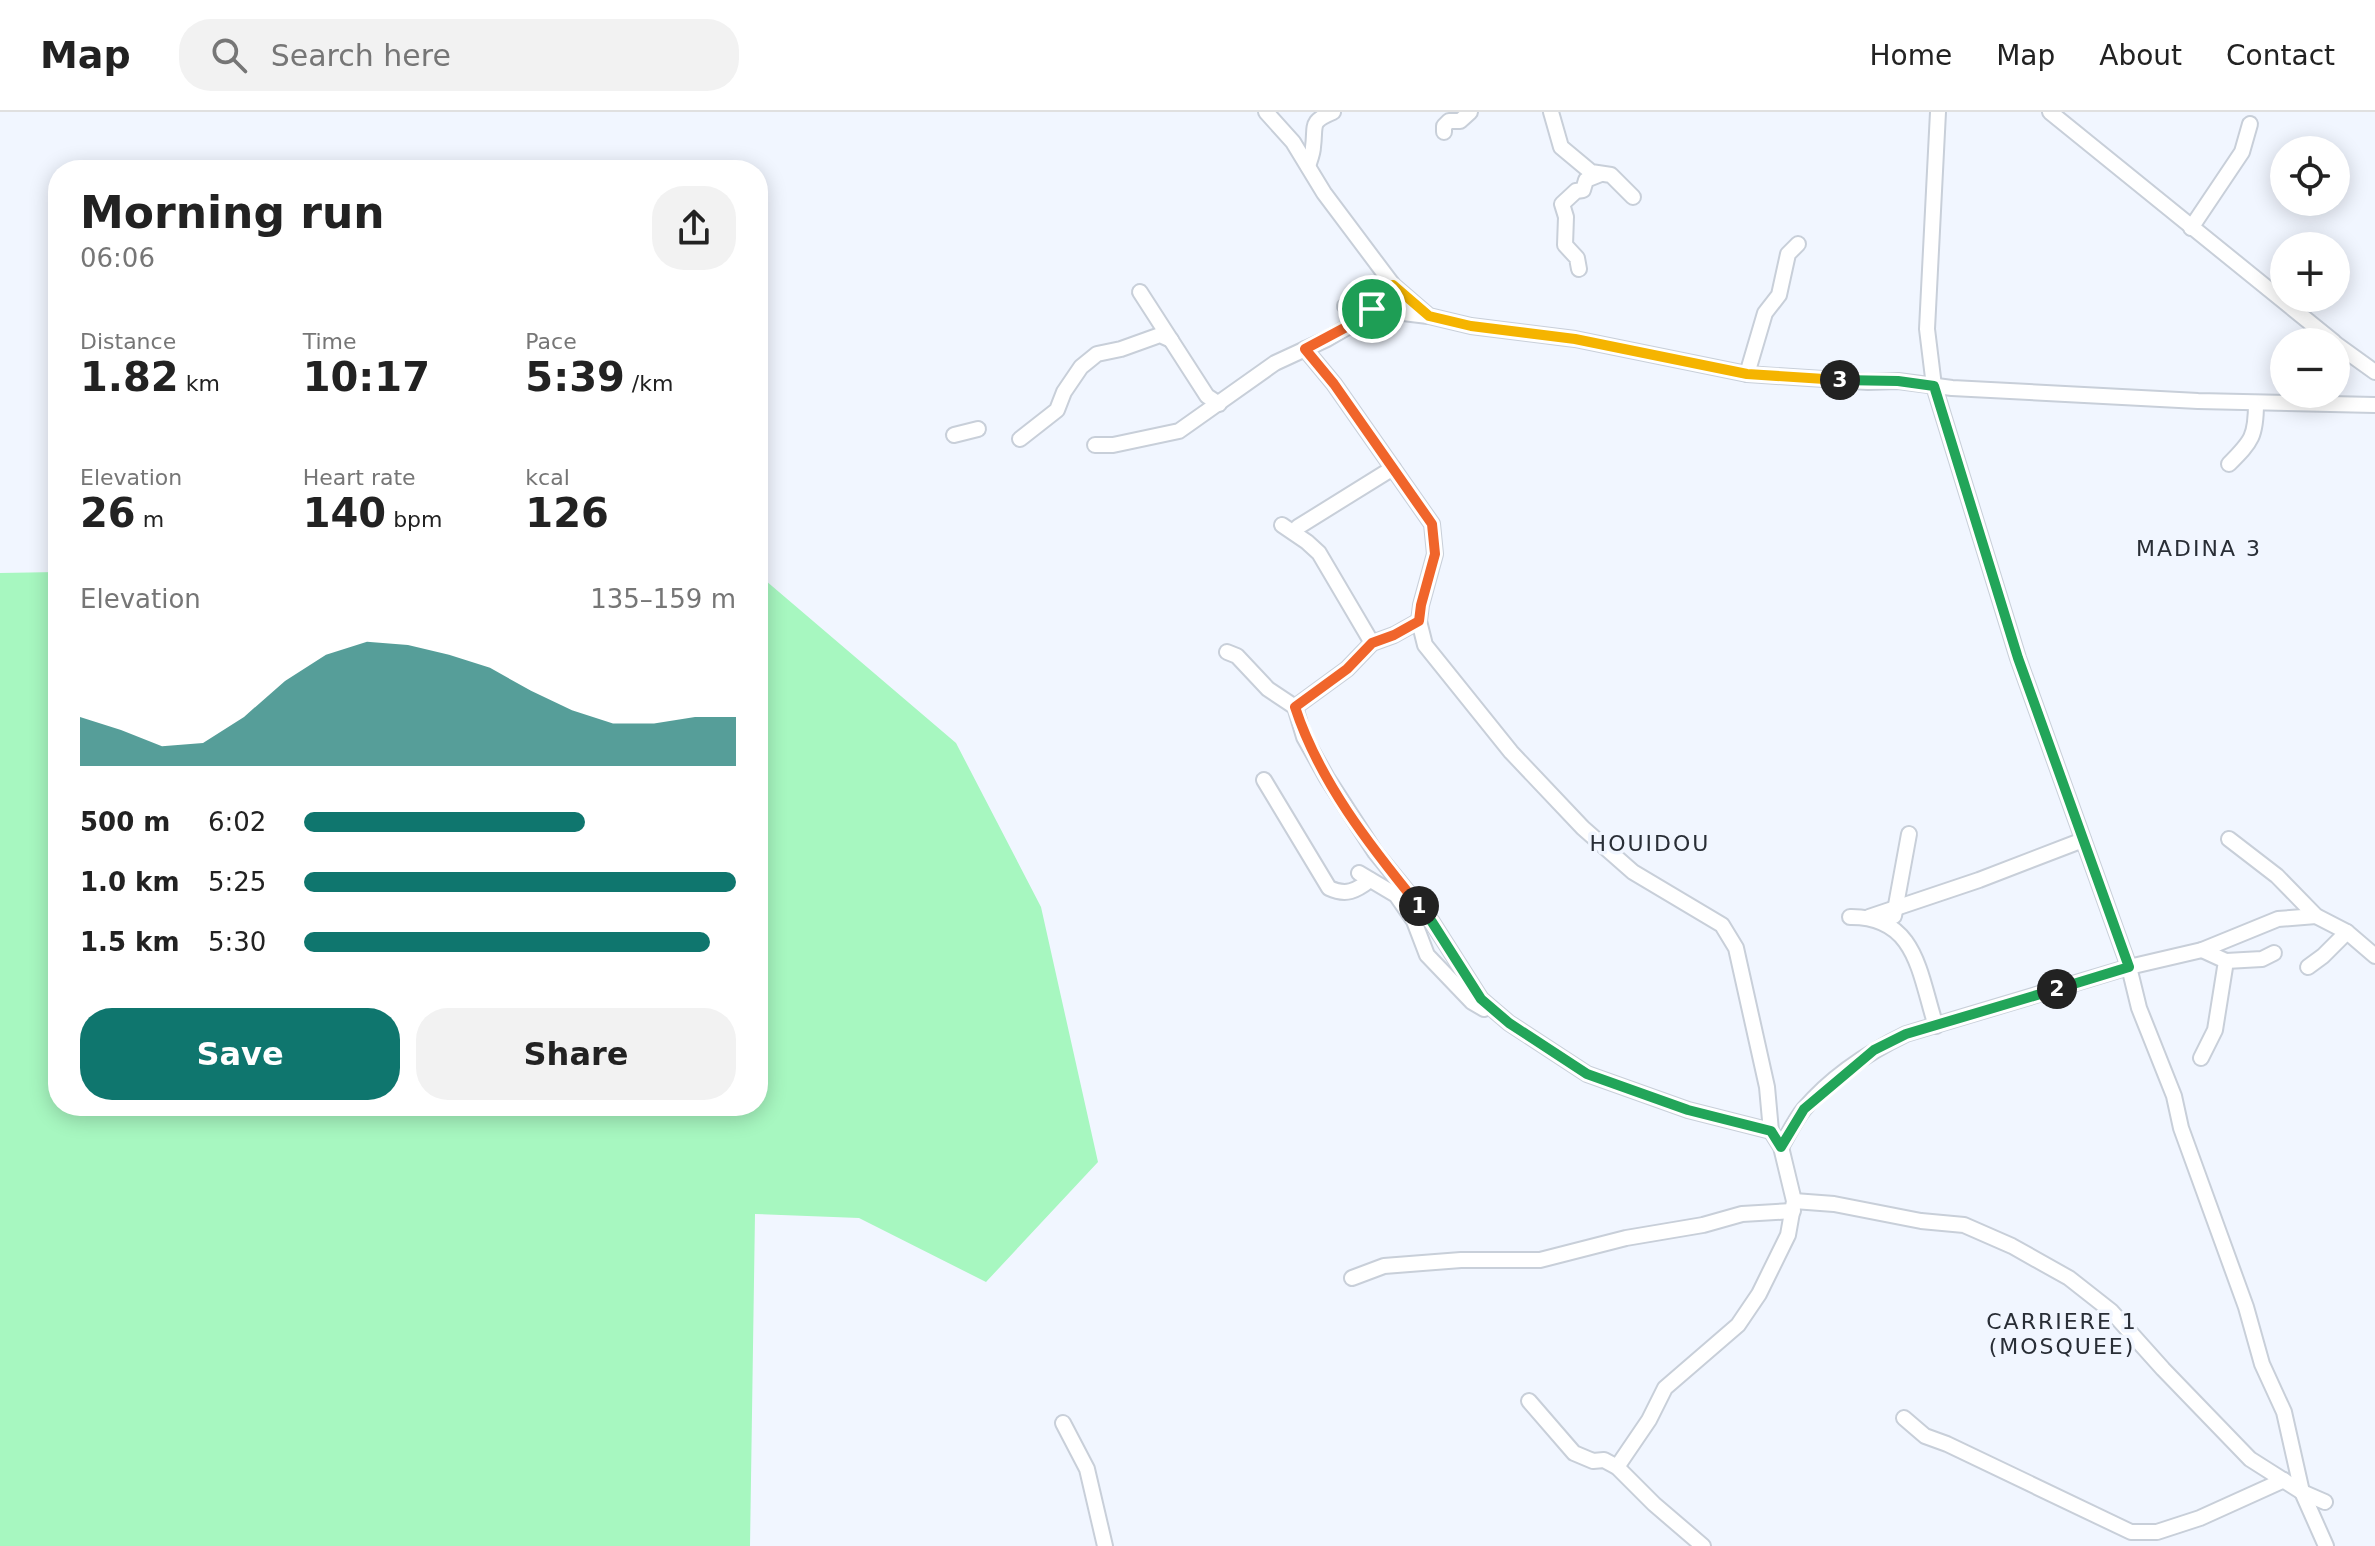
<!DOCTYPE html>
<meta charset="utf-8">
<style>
:root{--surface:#fff;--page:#f2f2f2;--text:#222;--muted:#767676;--line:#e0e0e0;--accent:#0f766e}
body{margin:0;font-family:"DejaVu Sans",sans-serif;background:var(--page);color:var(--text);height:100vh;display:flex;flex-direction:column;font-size:30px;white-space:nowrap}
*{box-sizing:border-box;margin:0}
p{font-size:26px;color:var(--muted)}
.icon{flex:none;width:44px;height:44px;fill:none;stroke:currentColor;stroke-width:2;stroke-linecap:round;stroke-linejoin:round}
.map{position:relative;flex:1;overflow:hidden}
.panel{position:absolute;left:48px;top:48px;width:720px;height:956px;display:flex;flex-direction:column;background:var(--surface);border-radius:32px;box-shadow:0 4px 20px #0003}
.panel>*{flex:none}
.buttons{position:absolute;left:2270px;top:24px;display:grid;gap:16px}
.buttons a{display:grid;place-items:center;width:80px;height:80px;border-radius:50%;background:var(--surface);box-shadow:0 4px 20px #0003;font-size:40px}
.pin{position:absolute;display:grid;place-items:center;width:68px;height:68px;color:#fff;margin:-34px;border:4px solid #fff;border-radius:50%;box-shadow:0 2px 8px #0007}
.km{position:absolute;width:40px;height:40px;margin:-20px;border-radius:50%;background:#222;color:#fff;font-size:22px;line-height:40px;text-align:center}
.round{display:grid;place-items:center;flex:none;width:84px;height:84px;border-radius:32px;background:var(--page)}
.headline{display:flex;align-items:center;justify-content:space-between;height:136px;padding:0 32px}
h1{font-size:44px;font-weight:800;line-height:60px}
.figures{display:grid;grid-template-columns:repeat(3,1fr);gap:12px;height:136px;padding:8px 32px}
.figures div{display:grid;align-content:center}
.figures b{font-size:40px;font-weight:800}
.figures small{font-size:22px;font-weight:400}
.figures p{font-size:22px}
.chart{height:224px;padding:16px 32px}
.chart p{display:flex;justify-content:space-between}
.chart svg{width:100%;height:144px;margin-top:8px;fill:var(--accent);opacity:.7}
.button{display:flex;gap:16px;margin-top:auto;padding:16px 32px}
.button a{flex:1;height:92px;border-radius:32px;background:var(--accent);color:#fff;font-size:32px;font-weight:800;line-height:92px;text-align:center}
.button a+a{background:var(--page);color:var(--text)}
ul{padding:0 32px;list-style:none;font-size:26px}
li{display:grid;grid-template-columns:128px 96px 1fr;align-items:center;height:60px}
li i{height:20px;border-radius:10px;background:var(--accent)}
header{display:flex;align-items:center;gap:48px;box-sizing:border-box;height:112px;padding:0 40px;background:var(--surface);border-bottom:2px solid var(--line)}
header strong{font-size:38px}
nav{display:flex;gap:44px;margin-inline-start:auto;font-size:28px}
.search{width:560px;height:72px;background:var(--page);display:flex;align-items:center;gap:20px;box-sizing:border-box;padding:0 28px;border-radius:32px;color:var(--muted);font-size:30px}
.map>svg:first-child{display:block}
.grass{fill:#a7f7c0}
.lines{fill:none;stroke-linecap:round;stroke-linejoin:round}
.minor-casing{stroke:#c8cfd9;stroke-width:18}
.minor{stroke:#fff;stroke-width:14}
.split-1-casing{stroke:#fff;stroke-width:16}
.split-2-casing{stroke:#fff;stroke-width:16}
.split-3-casing{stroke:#fff;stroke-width:16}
.split-4-casing{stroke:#fff;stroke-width:16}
.split-1{stroke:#f0652b;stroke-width:10}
.split-2{stroke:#22a559;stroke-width:10}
.split-3{stroke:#22a559;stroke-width:10}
.split-4{stroke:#f5b400;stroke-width:10}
.labels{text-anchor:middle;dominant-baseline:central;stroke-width:7;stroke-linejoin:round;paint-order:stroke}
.neighbourhood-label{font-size:22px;letter-spacing:2px;fill:#292e36;stroke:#f1f6ff}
</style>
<header>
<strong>Map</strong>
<div class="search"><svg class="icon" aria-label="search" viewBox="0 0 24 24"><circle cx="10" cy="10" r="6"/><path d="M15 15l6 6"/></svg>Search here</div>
<nav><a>Home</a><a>Map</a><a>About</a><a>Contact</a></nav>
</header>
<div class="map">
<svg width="2375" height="1434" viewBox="0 0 2375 1434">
<rect width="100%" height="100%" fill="#f1f6ff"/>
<!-- grass -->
<path class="grass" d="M 58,460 L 58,994 L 758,994 L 758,462 L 956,631 L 1041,795 L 1098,1050 L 986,1170 L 859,1106 L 755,1102 L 750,1434 L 0,1434 L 0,461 Z"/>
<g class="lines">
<!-- minor casing -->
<g class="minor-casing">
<g id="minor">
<path d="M 1266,0 L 1293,30 L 1324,81 L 1393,173 L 1429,204 L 1471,214 L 1575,227 L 1747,262 L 1868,270 L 1898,269 L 1952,276 L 2198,289 L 2375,293"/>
<path d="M 1551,0 L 1561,35 L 1591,60 L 1611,63 L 1633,85"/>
<path d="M 1938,0 L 1927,217 L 1934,274 L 2018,546 L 2129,855 L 2139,896 L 2174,984 L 2181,1016 L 2246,1195 L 2262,1252 L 2284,1300 L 2302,1380 L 2326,1434"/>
<path d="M 2050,0 L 2334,230"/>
<path d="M 1444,20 L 1444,14 L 1449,9 L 1460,9 L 1470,0"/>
<path d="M 1308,54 C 1310,48 1313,41 1313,35 C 1316,13 1309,10 1333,0"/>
<path d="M 2191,116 L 2242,40 L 2250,12"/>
<path d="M 1579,157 L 1577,146 L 1565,133 L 1566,105 L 1562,92 L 1576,79 L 1583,78 L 1586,68 L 1601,62"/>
<path d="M 1140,180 L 1207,284 L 1219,292"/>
<path d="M 1345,194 L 1428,204"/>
<path d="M 2336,232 L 2375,260"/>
<path d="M 1305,237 L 1334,272 L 1432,412 L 1435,442 L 1421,493 L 1419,509 L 1425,533 L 1511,640 L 1583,716 L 1633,760 L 1722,813 L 1736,836 L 1767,975 L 1771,1019 L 1781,1035 L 1794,1089 L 1788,1123 L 1759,1182 L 1738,1213 L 1665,1276 L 1649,1308 L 1617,1355"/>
<path d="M 1747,262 L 1765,201 L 1779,183 L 1788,142 L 1798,132"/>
<path d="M 954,323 L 978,317"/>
<path d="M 1020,327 L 1057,298 L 1064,280 L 1081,255 L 1097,242 L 1121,237 L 1160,223 L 1171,228"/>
<path d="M 1095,333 L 1113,333 L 1179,319 L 1275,251 L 1327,227 L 1365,205 L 1393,173"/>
<path d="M 2229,352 C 2252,329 2256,324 2256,291"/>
<path d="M 1282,413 L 1307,430 L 1319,441 L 1372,531"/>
<path d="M 1298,415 L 1393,356"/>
<path d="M 1227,540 L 1237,544 L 1268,577 L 1295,595 L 1304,625 L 1327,666 L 1375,740 L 1432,810 L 1481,887 L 1509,911 L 1587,962 L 1688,998 L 1771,1019"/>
<path d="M 1295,595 L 1347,557 L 1372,531 L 1394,523 L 1419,509"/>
<path d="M 1264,668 L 1329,776 C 1346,784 1356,779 1370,768"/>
<path d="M 2229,727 L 2277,764 L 2316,804 L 2347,820 L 2375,844"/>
<path d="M 1359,761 L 1396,783 L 1414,809 L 1427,843 L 1472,890 L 1484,897"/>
<path d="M 1894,804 L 1909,722"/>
<path d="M 1850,805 C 1917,804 1919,862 1936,914"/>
<path d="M 1869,805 L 1979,768 L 2083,728"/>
<path d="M 2226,849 L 2262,847 L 2274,841"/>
<path d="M 2308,855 L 2323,844 L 2347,820"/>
<path d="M 2201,946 L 2215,918 L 2226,849 L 2202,838"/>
<path d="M 1781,1035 C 1788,1023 1795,1008 1804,997 C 1831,965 1869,940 1906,922 L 2129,855 L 2202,838 L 2278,807 L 2316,804"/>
<path d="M 1794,1089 L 1834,1092 L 1921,1109 L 1964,1113 L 2012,1134 L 2069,1166 L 2111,1199 L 2163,1257 L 2250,1347 L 2302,1380 L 2325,1390"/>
<path d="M 1352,1166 L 1384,1154 L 1461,1148 L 1540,1148 L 1626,1126 L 1703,1113 L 1742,1102 L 1793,1099"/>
<path d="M 1529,1289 L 1574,1341 L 1593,1349 L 1604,1348 L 1617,1355 L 1654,1392 L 1703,1434"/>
<path d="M 1904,1306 L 1925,1324 L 1947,1332 L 2131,1420 L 2157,1420 L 2200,1406 L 2284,1368"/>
<path d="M 1063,1311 L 1087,1357 L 1105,1434"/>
</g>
</g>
<!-- minor -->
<use href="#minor" class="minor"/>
</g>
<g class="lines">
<!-- split-1 casing -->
<g class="split-1-casing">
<path id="split-1" d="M 1372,197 L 1365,205 L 1305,237 L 1334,272 L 1432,412 L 1435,442 L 1421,493 L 1419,509 L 1394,523 L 1372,531 L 1347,557 L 1295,595 C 1319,669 1370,734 1419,794"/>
</g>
<!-- split-2 casing -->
<g class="split-2-casing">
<path id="split-2" d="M 1419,794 L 1432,810 L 1481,887 L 1509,911 L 1587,962 L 1688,998 L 1771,1019 L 1781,1035 L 1804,997 L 1874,938 L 1906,922 L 2057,877"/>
</g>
<!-- split-3 casing -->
<g class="split-3-casing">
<path id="split-3" d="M 1840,268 L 1898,269 L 1934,274 L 2018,546 L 2129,855 L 2057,877"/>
</g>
<!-- split-4 casing -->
<g class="split-4-casing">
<path id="split-4" d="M 1372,197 L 1393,173 L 1429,204 L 1471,214 L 1575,227 L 1747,262 L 1840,268"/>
</g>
<!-- split-1 -->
<use href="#split-1" class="split-1"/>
<!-- split-2 -->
<use href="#split-2" class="split-2"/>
<!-- split-3 -->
<use href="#split-3" class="split-3"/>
<!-- split-4 -->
<use href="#split-4" class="split-4"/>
</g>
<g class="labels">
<!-- neighbourhood labels -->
<g class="neighbourhood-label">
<text x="2199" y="436">MADINA 3</text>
<text x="1650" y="731">HOUIDOU</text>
<text x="2062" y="1209">CARRIERE 1<tspan x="2062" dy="25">(MOSQUEE)</tspan></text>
</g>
</g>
</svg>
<div class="buttons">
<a><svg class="icon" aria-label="locate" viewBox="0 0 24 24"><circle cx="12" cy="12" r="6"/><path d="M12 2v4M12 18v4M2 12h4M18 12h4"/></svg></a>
<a>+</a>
<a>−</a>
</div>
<div class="pin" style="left:1372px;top:197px;background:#1e9e55"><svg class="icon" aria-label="arrive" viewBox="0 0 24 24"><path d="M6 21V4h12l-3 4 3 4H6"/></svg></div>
<b class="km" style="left:1419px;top:794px">1</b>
<b class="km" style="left:2057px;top:877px">2</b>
<b class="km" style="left:1840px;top:268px">3</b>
<section class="panel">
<div class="headline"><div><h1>Morning run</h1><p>06:06</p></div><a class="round"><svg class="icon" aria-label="share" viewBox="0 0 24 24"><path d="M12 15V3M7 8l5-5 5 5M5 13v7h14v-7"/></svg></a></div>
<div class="figures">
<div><p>Distance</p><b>1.82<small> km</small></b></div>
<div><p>Time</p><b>10:17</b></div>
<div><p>Pace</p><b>5:39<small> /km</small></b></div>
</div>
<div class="figures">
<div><p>Elevation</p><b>26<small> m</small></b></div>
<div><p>Heart rate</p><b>140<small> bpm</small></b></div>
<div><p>kcal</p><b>126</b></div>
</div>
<div class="chart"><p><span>Elevation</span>135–159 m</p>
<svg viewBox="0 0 160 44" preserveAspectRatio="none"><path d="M0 44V29L10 33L20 38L30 37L40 29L50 18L60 10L70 6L80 7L90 10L100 14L110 21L120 27L130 31L140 31L150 29L160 29V44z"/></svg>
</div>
<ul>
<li><b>500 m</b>6:02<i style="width:65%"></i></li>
<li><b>1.0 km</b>5:25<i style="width:100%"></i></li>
<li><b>1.5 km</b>5:30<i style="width:94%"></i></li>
</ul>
<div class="button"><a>Save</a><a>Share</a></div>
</section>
</div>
